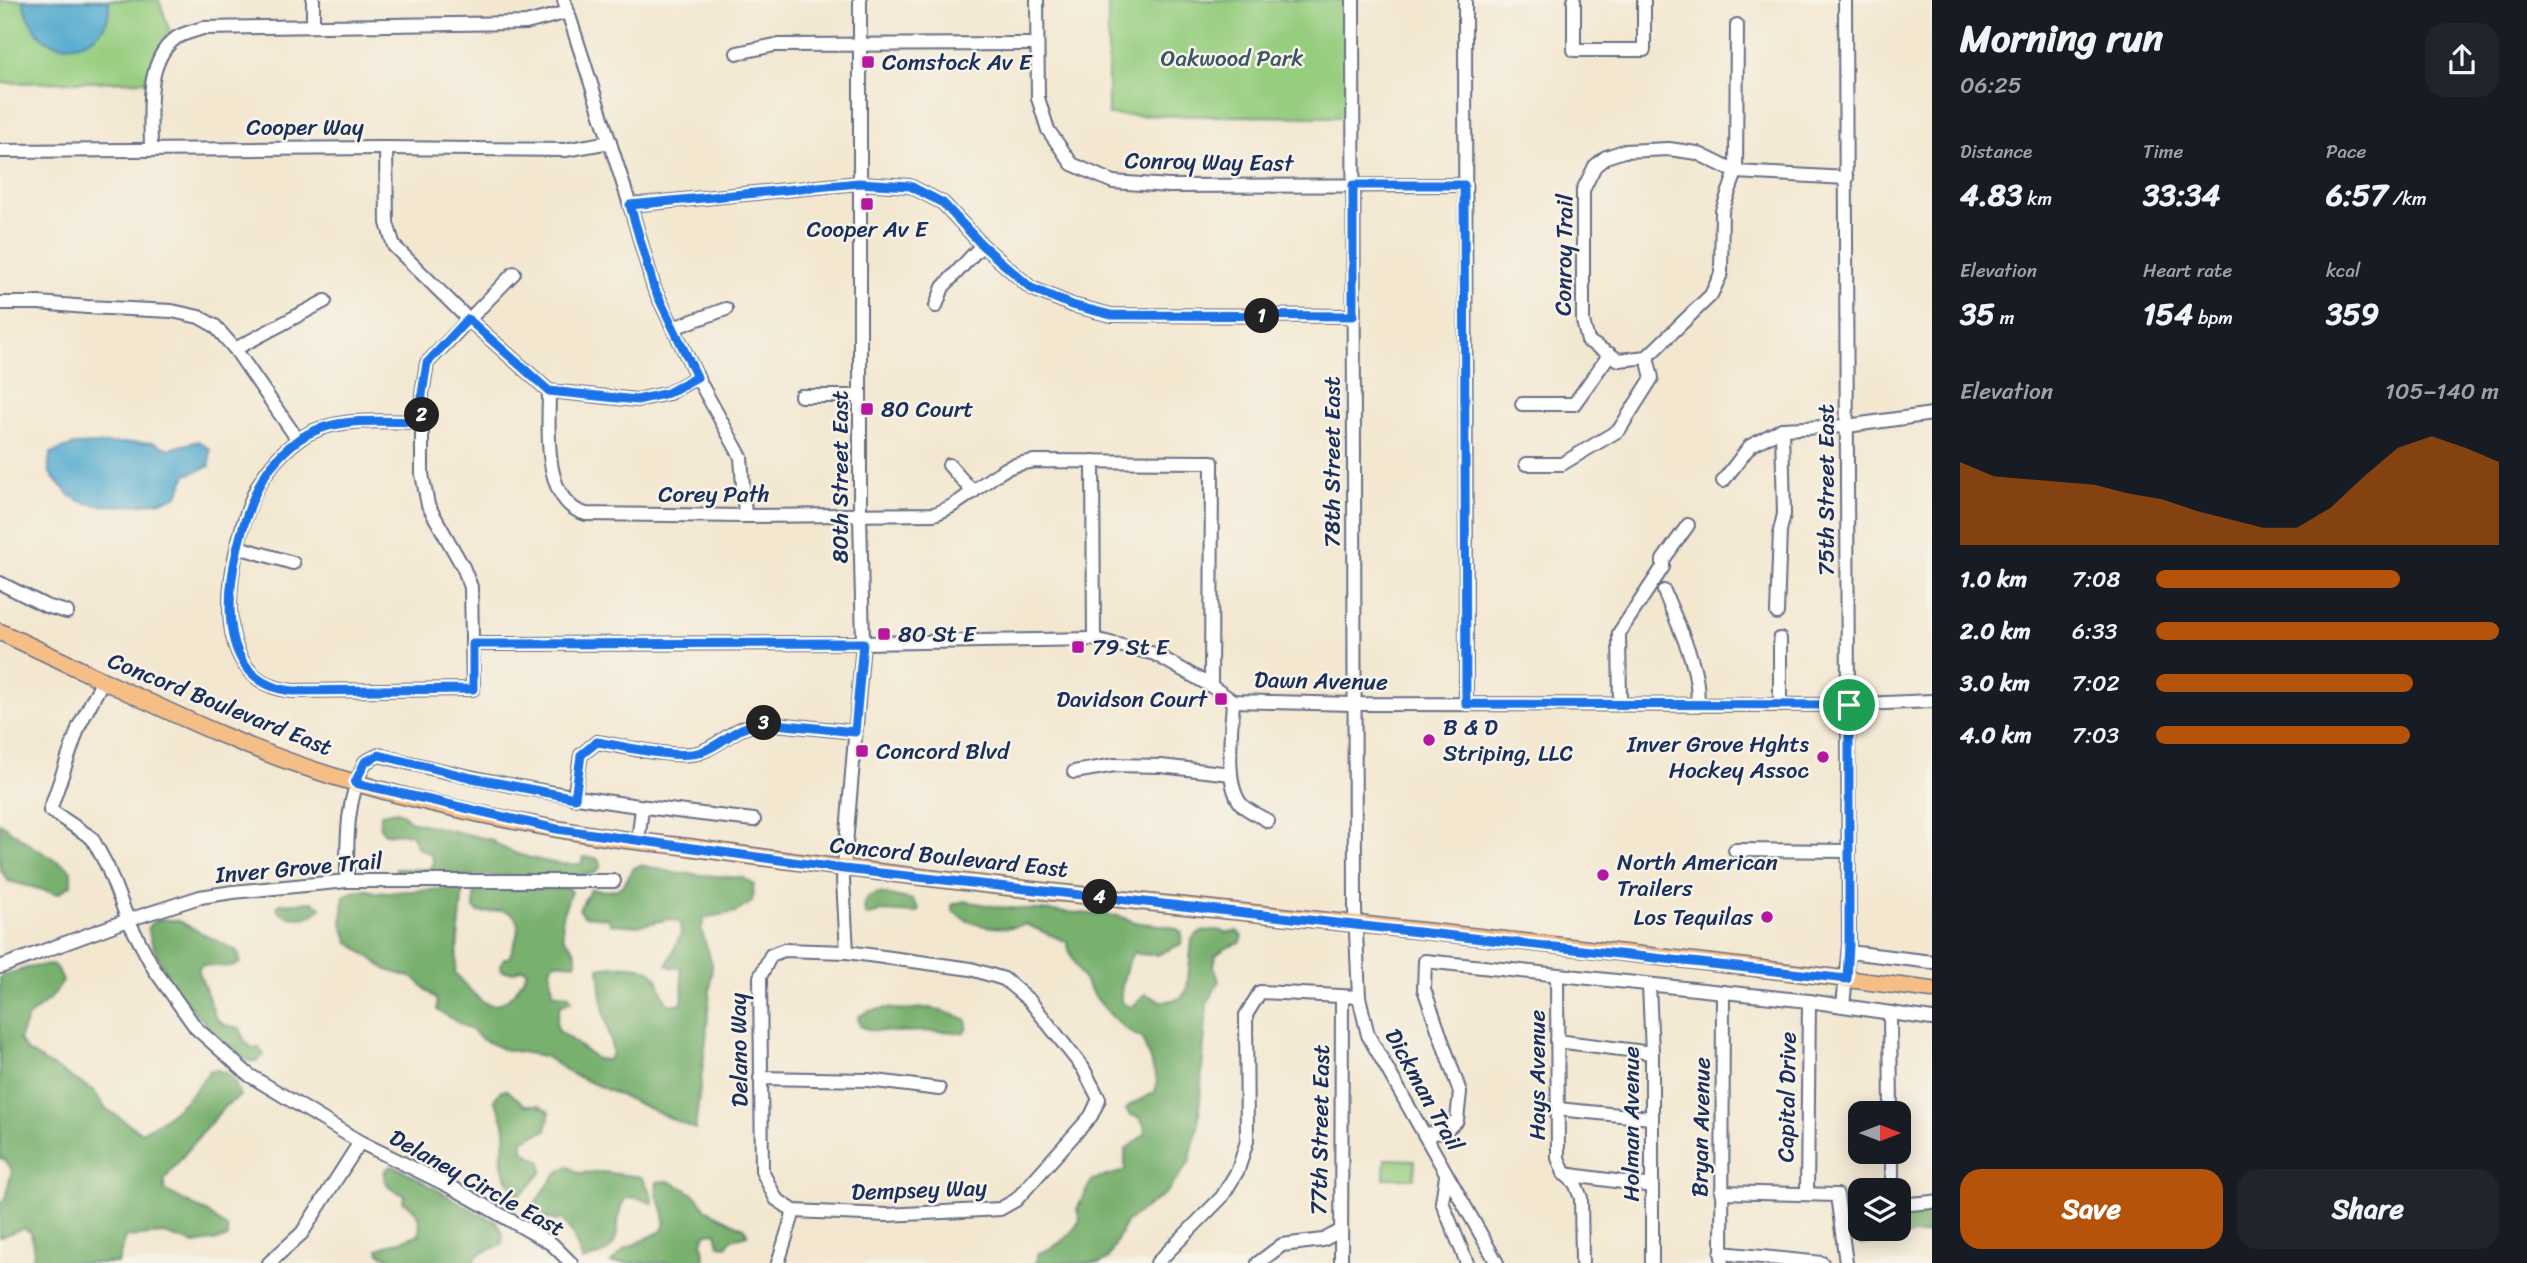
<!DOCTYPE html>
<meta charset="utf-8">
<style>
:root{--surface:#171b24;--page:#20242c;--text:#f1f3f6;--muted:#9ea1a6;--accent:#b45309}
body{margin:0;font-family:Sriracha,sans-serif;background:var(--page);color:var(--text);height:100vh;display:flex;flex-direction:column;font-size:26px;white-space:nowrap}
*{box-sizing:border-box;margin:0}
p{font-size:23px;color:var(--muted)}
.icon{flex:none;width:38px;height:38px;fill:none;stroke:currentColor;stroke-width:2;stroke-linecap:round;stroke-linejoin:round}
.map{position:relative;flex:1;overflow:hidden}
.sheet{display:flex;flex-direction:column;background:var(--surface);width:595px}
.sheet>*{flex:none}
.needle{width:46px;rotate:90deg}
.controls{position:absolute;left:1848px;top:1101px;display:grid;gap:14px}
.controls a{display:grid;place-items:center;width:63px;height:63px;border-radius:14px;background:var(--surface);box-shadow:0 4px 18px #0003;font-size:35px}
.pin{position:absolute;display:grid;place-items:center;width:60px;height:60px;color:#fff;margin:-30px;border:4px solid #fff;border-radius:50%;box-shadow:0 2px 7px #0007}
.km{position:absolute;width:35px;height:35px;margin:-18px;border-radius:50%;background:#222;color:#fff;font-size:19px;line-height:35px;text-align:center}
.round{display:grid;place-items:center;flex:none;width:74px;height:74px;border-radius:21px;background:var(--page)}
.overview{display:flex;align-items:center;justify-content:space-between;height:119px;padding:0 28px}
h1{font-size:38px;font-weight:700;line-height:52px}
.metrics{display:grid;grid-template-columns:repeat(3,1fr);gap:10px;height:119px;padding:7px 28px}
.metrics div{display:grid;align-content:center}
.metrics b{font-size:30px;font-weight:700}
.metrics small{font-size:19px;font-weight:400}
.metrics p{font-size:19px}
.chart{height:196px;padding:14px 28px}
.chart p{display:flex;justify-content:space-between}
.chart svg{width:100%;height:126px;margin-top:7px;fill:var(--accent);opacity:.7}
.primary-button{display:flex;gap:14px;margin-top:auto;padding:14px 28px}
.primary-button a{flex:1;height:80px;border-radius:21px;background:var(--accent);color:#fff;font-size:28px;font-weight:700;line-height:80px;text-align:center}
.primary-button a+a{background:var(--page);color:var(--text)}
ul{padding:0 28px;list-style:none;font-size:23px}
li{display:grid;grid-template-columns:112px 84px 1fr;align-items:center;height:52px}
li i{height:18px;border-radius:9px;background:var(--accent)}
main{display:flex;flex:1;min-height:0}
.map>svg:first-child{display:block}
.green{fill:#96cd7f;stroke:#587e6e;stroke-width:2}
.forest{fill:#78b06e;stroke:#4a7066;stroke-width:2}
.water{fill:#50a9ce;stroke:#366c96;stroke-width:2}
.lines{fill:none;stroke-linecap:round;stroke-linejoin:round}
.minor-casing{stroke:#676f86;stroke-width:16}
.major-casing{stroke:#676f86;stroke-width:19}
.minor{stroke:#fff;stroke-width:12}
.major{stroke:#f6be87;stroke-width:16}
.route-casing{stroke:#fff;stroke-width:14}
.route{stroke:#1a73e8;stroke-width:9}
.poi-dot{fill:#b5179e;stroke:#f7f3e8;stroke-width:2.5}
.labels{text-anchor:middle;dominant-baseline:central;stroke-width:5;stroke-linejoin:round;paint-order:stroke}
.park-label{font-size:23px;fill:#3a5666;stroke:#f7f3e8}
.poi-label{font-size:23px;fill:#1b2f5e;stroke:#f7f3e8;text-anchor:start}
.street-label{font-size:23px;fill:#1b2f5e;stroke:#f7f3e8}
</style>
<main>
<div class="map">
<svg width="1932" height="1263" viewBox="0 0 1932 1263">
<rect width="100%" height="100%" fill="#f7f3e8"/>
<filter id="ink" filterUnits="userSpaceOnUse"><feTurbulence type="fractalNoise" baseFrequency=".0143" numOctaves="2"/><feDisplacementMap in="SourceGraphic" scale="14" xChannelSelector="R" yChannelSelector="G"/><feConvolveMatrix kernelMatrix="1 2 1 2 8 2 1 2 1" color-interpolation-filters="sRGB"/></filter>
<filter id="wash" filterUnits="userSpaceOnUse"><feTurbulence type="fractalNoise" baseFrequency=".00686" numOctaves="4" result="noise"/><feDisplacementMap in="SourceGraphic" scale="28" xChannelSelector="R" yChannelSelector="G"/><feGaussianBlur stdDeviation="1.57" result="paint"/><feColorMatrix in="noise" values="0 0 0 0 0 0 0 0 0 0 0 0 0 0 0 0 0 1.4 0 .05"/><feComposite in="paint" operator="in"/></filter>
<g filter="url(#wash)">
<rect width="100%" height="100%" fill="#f3e7d0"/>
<!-- green -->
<g class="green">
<path d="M 0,0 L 159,0 L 171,35 L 154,57 L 145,81 L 0,83 Z"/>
<path d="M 1108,0 L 1346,0 L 1347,117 L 1108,115 Z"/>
<path d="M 1385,1159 L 1415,1160 L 1414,1178 L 1384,1178 Z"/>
</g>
<!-- forest -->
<g class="forest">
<path d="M 396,811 L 402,813 L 410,821 L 492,840 C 506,855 560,867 581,864 L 584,857 L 596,858 L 599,861 L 601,866 L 595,873 L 574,876 L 399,876 L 396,869 L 429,869 L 434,863 L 431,854 L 418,848 L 411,834 C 395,831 374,842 381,814 Z"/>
<path d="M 0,823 L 32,846 L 67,867 L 71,871 L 71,885 L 58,894 L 8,881 L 0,869 Z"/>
<path d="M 640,865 L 675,873 L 744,878 L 754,885 L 752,902 L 736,912 L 705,918 L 701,929 L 712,964 L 706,1040 L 695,1129 L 574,1075 L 544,1056 L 503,1049 L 483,1040 L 474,1032 L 437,1010 L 437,1000 L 414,978 L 387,970 L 349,942 L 342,923 L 344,896 C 356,889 364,887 377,893 L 463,888 L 455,973 C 464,982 472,994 482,1001 C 502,1015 521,986 527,971 L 522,968 L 514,972 L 502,971 L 500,966 L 504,958 L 509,958 C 515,944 529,913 502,911 C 493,910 487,914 479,912 L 474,908 L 474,894 L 478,890 L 568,888 L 571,892 L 562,916 L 563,937 C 571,947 579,950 575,964 L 555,962 L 550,968 L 553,993 L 569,996 L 572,1001 L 560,1006 L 556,1023 L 559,1031 L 597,1059 L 608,1060 L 613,1053 L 603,1007 L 599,968 C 615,965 649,962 657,979 C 661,988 662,996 668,1004 L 678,1005 L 682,1003 C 684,991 681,980 681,968 L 673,968 L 667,965 L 681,934 L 680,922 L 670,919 L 637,926 L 611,924 L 607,918 L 584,916 L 579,909 L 591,889 C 619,894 621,890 634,868 Z"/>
<path d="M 879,893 L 913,900 L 919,909 L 917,913 L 881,911 L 870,916 L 865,915 L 864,903 L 869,896 Z"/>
<path d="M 964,901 L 998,907 L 1119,916 C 1125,918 1130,921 1136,922 C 1150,926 1171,922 1182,933 L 1181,944 L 1157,955 L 1137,954 L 1135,951 C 1126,961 1120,989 1121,1002 L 1130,1007 L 1135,1005 L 1145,994 L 1163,1002 L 1181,998 L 1187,990 L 1192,939 C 1198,931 1216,927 1226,933 L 1237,931 L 1243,937 L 1240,943 L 1226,948 L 1216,955 L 1214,966 L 1219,981 L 1207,1004 L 1198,1127 L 1189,1163 L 1167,1192 L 1126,1222 L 1108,1259 L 1100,1263 L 1035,1263 L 1039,1253 C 1058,1247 1069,1237 1080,1220 L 1077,1209 L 1092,1180 L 1125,1171 L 1125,1150 L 1145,1134 L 1144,1124 L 1138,1117 L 1130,1115 L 1126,1110 L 1130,1105 L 1155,1092 L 1157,1080 L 1142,1038 C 1111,1026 1075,974 1067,942 L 1025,924 C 1004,931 970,928 953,911 L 952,905 Z"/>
<path d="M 313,902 L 321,907 C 312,921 291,920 279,912 L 277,907 L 280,904 Z"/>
<path d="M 162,919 L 179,921 L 238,952 L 240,963 L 232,967 L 202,965 L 198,970 L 216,1018 L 224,1025 L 240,1028 L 244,1040 L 252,1048 L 259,1048 L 264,1055 L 257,1061 C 253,1061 250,1062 246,1060 C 231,1054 180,997 171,982 C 162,966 151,946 148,928 L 151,923 Z"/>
<path d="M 52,964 L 58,969 L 63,981 L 51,998 L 28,1017 L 19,1040 L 27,1051 L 94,1091 L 105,1108 L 141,1132 C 169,1119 193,1095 210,1070 C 229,1069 235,1079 240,1096 L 225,1106 L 195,1141 L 165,1179 L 164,1190 L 208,1213 L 227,1228 L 228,1238 L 195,1244 L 164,1234 L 125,1237 L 118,1263 L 31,1263 L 34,1253 L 31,1232 L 23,1228 L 0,1237 L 0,1203 L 5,1199 L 12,1170 L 5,1160 L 0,1158 L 0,977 L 27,968 Z"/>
<path d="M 887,1008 C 907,1012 911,1008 928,1008 C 933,1008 962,1017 967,1020 L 967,1027 L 963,1033 L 942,1031 L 894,1032 L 871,1030 L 860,1026 L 858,1017 L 869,1011 Z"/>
<path d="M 501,1090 L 507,1090 L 525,1105 L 539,1105 L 549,1112 L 549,1118 L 546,1130 L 523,1140 L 523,1150 C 533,1161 542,1153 542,1172 L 526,1190 L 516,1197 C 514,1187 505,1179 503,1168 C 500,1156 502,1152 505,1141 C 507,1127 501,1111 494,1100 Z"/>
<path d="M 391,1166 L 401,1169 L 483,1216 L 497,1222 L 503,1234 L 502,1245 L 479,1254 L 473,1263 L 400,1263 L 379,1253 L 378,1249 L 420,1234 C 420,1218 418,1209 403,1202 L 404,1195 L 390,1188 L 384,1179 L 385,1170 Z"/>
<path d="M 568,1166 L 578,1173 L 602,1172 L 641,1177 L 650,1191 L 653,1203 C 641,1201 643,1196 626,1198 C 613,1212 624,1240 606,1252 C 600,1256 590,1258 583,1261 L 573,1236 L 562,1219 L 556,1221 L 528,1213 L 556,1174 Z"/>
<path d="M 668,1181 C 681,1187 700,1194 705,1209 L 744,1228 L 748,1235 L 732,1239 L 727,1246 L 719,1245 L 716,1232 L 707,1233 L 702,1241 L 705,1263 L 611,1263 L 625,1249 L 662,1231 C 671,1212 653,1200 657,1182 Z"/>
<path d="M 1932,1211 L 1932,1233 L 1882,1239 L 1861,1245 L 1852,1235 L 1851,1223 L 1860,1221 L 1860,1228 L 1899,1228 L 1899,1214 Z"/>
</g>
<!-- water -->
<g class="water">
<path d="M 23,0 L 109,0 C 108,5 110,12 108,17 C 101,43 65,54 44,39 C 33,30 25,13 23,0 Z"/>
<path d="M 198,441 L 210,449 L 210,466 L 186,475 L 178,495 C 155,506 96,511 74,498 C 69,495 65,490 61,486 C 49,475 46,469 51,453 L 74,445 L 153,442 L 169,449 Z"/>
</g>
</g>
<g filter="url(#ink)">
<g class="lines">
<!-- minor casing -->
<g class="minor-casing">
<g id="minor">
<path d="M 313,0 L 313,25"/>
<path d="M 564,0 L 630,205 L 654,288 L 697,377 L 741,457 L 745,516"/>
<path d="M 1037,0 L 1038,98 L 1048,130 L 1072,164 L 1113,182 L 1169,186 L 1464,185"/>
<path d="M 1353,0 L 1355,910 L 1359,997 L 1368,1035 L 1497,1263"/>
<path d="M 1465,0 L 1466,703"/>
<path d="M 1574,0 L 1574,50 L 1644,50 L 1644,0"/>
<path d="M 1737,25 L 1736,172 L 1722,211 L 1721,274 L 1711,295 L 1647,357 L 1619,360 L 1588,341 L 1583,321 L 1583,190 L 1595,166 L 1606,157 L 1624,151 L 1669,149 L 1697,153 L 1736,172 L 1847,178"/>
<path d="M 737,53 L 775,45 L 1037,44"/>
<path d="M 386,148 L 387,223 L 394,246 L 468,319 L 549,391 L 637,400 L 669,393 L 697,377"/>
<path d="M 151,149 C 151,115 144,61 176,38 C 183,33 195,31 203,28 L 526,23 L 568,12"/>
<path d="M 0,151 L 386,148 L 565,150 L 610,142"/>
<path d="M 630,205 L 859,183 L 910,186 L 943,203 L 982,245 L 1031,288 L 1072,305 L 1111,315 L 1353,316"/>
<path d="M 0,303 L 39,303 L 87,307 L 172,311 L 199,317 L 215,326 L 235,349 L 298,440"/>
<path d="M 936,306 L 943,287 L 982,245"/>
<path d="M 673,328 L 726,309"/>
<path d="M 235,349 L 325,301"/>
<path d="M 549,391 C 549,426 541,502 586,514 L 745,516 L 934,514 C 959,506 976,487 999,473 C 1010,465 1022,463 1035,461 L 1212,462 L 1211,686"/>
<path d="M 801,396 L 860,396"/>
<path d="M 1522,404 L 1574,404 L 1610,354"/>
<path d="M 422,422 C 382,422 332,415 298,440 C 280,453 263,474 254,494 C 231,550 200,682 293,691 L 473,689 L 471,587 L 463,567 L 428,505 L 422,474 L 422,394 L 427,363 L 514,273"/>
<path d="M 1093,461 L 1094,639"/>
<path d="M 1526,464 L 1562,464 L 1619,430 L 1652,378 L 1647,357"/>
<path d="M 949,465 L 973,492"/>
<path d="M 1723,481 L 1750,446 L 1782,429 L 1847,426 L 1932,414"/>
<path d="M 238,547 L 293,563"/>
<path d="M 0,583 L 46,606 L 67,612"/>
<path d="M 1664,591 C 1677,624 1702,670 1697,704"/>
<path d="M 1777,613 L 1780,531 L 1784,514 L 1782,429"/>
<path d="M 1780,639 L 1780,705"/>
<path d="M 473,644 L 863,643 L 1094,639 L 1155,654 L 1211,686 L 1233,701 L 1353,704 L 1839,705 L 1932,701"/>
<path d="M 102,682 L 79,726 L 50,810 L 92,838 L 107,866 L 128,920 L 154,969 L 196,1028 L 249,1075 L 360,1142 L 455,1189 L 552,1244 L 571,1263"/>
<path d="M 1233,701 C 1232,727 1223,787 1243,806 C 1250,812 1260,816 1268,821"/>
<path d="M 1620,704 L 1619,633 L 1663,567 L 1663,560 L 1688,525"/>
<path d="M 1074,772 L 1115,765 L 1161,766 L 1231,774"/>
<path d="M 574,798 L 581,755 L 597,742 C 622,746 679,760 701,752 C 727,742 732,726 766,723 L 855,732"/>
<path d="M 638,842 L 642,808"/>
<path d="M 1735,850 L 1849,851"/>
<path d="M 347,881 C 347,838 346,801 365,762 L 379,755 C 505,789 625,806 754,820"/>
<path d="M 784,950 L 847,952 L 971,969 L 1004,979 L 1030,1001 L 1083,1068 L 1099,1099 L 1091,1116 L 1016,1200 L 1000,1209 L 887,1215 L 794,1211 L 776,1199 L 762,1171 L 760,977 L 771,955 Z"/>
<path d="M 847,952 L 843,880 L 863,643 L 860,515 L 860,0"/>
<path d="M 1849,952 L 1932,962"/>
<path d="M 0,967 L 128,920 L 200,897 L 233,892 L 347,881 L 614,881"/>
<path d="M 1557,975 L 1558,1158 L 1564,1173 L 1575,1183 L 1581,1198 L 1582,1263"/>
<path d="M 1649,985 L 1652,1053 L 1652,1263"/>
<path d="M 1843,1006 L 1849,945 L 1845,0"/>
<path d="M 1890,1013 L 1891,1113"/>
<path d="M 1557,1041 L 1652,1053"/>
<path d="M 760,1078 L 868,1080 L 939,1089"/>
<path d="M 1557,1109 L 1651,1118"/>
<path d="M 1424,1134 L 1444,1132 L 1457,1120 L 1460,1092 L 1424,989 L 1425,961 L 1809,1001 L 1932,1019"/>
<path d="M 1892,1152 L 1892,1190"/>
<path d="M 1564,1174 L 1652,1186"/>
<path d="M 1446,1176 L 1442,1202 L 1467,1263"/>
<path d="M 1721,1192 L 1837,1195 L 1846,1263"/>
<path d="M 1807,1194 L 1809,1001"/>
<path d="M 1899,1205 L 1932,1202"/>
<path d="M 1721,1253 L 1822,1263"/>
<path d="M 269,1263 L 302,1233 L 360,1142"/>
<path d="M 778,1263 L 794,1211"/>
<path d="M 1157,1263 L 1222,1197 L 1238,1170 L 1247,1141 L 1246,1015 L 1260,992 L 1359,997"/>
<path d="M 1258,1263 L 1282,1245 L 1323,1240 L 1340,1231"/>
<path d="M 1341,1263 L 1342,997"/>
<path d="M 1722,1263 L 1723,992"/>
</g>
</g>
<!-- major casing -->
<g class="major-casing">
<path id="major" d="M 0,632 C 117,685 231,748 356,783 C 436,806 517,823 599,836 C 628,841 658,843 688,847 C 803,864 918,877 1033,890 C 1333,922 1633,951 1932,990"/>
</g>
<!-- minor -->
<use href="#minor" class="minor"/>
<!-- major -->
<use href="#major" class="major"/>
</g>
</g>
<g class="lines" filter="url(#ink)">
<!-- route casing -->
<g class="route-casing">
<path id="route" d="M 859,183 L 910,186 L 943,203 L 982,245 L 1031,288 L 1072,305 L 1111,315 L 1353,316 L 1353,185 L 1464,185 L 1466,704 L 1849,705 L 1849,945 L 1847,979 L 844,869 L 557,829 L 355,783 L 365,762 L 379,755 L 472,778 L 575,798 L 581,755 L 597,742 C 623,746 678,760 701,752 C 727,743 732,726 766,723 L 855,732 L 863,643 L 473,644 L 473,689 L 293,691 C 200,682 231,550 255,494 C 263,474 280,453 298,440 C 332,415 382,422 422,422 L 422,394 L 427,363 L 468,319 L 549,391 L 637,400 L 668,393 L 697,377 L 654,288 L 630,205 Z"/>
</g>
<!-- route -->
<use href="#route" class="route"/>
</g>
<!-- markers -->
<g class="poi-dot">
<rect x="861" y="55" width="14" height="14" rx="3.5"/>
<rect x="860" y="197" width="14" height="14" rx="3.5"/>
<rect x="860" y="402" width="14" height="14" rx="3.5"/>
<rect x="877" y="627" width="14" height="14" rx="3.5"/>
<rect x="1071" y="640" width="14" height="14" rx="3.5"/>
<rect x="1214" y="692" width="14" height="14" rx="3.5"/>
<circle cx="1429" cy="740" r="7"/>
<rect x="855" y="744" width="14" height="14" rx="3.5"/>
<circle cx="1823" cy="757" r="7"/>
<circle cx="1603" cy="875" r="7"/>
<circle cx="1767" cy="917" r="7"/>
</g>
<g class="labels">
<!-- park labels -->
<g class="park-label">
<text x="1232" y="58">Oakwood Park</text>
</g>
<!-- poi labels -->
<g class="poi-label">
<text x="882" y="62">Comstock Av E</text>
<text x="867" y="229" text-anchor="middle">Cooper Av E</text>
<text x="881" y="409">80 Court</text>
<text x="898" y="634">80 St E</text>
<text x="1092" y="647">79 St E</text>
<text x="1207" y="699" text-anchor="end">Davidson Court</text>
<text x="1443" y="727">B &amp; D<tspan x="1443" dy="26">Striping, LLC</tspan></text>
<text x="1809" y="744" text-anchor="end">Inver Grove Hghts<tspan x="1809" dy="26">Hockey Assoc</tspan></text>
<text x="876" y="751">Concord Blvd</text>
<text x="1617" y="862">North American<tspan x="1617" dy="26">Trailers</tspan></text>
<text x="1753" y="917" text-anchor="end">Los Tequilas</text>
</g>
<!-- street labels -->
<g class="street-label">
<text x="305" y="127">Cooper Way</text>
<text transform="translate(1209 162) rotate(1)">Conroy Way East</text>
<text transform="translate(1564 255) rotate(-89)">Conroy Trail</text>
<text transform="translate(1332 462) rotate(-90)">78th Street East</text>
<text transform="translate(840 477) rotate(-90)">80th Street East</text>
<text transform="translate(1826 490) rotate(-90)">75th Street East</text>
<text x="714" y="494">Corey Path</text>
<text transform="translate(1321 681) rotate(1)">Dawn Avenue</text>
<text transform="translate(220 704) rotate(22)">Concord Boulevard East</text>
<text transform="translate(949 857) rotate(6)">Concord Boulevard East</text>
<text transform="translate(299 868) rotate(-5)">Inver Grove Trail</text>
<text transform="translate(739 1050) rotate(-91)">Delano Way</text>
<text transform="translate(1537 1075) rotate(-90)">Hays Avenue</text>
<text transform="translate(1424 1090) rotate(61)">Dickman Trail</text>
<text transform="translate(1787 1097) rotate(-89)">Capital Drive</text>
<text transform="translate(1631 1124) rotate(-90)">Holman Avenue</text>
<text transform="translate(1701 1127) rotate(-89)">Bryan Avenue</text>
<text transform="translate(1320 1130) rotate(-89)">77th Street East</text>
<text transform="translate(477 1183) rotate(29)">Delaney Circle East</text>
<text transform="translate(919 1190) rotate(-2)">Dempsey Way</text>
</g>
</g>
</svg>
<div class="controls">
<a><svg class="needle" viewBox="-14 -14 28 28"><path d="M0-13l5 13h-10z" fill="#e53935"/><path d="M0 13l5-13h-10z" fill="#9ea1a6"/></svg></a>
<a><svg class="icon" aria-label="layers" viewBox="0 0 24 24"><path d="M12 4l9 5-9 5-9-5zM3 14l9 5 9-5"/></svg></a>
</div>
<div class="pin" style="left:1849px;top:705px;background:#1e9e55"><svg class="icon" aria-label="arrive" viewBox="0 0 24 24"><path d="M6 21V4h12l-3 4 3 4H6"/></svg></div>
<b class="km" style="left:1262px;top:316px">1</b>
<b class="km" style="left:422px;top:415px">2</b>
<b class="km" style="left:764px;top:723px">3</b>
<b class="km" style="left:1100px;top:897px">4</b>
</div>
<section class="sheet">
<div class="overview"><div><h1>Morning run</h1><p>06:25</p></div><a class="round"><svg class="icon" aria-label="share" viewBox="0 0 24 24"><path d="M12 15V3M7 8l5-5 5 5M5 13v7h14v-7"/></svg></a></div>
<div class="metrics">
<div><p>Distance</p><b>4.83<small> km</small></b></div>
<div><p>Time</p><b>33:34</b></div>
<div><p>Pace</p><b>6:57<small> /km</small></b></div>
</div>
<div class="metrics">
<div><p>Elevation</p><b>35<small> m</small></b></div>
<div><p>Heart rate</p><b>154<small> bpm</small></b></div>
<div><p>kcal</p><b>359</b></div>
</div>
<div class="chart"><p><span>Elevation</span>105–140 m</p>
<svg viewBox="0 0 160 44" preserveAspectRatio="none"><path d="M0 44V15L10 20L20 21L30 22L40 23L50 26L60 28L70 32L80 35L90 38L100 38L110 31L120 20L130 10L140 6L150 10L160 15V44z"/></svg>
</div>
<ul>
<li><b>1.0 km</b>7:08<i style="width:71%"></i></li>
<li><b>2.0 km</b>6:33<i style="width:100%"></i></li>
<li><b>3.0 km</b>7:02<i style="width:75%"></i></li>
<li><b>4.0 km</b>7:03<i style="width:74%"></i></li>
</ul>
<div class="primary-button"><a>Save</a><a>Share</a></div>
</section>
</main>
